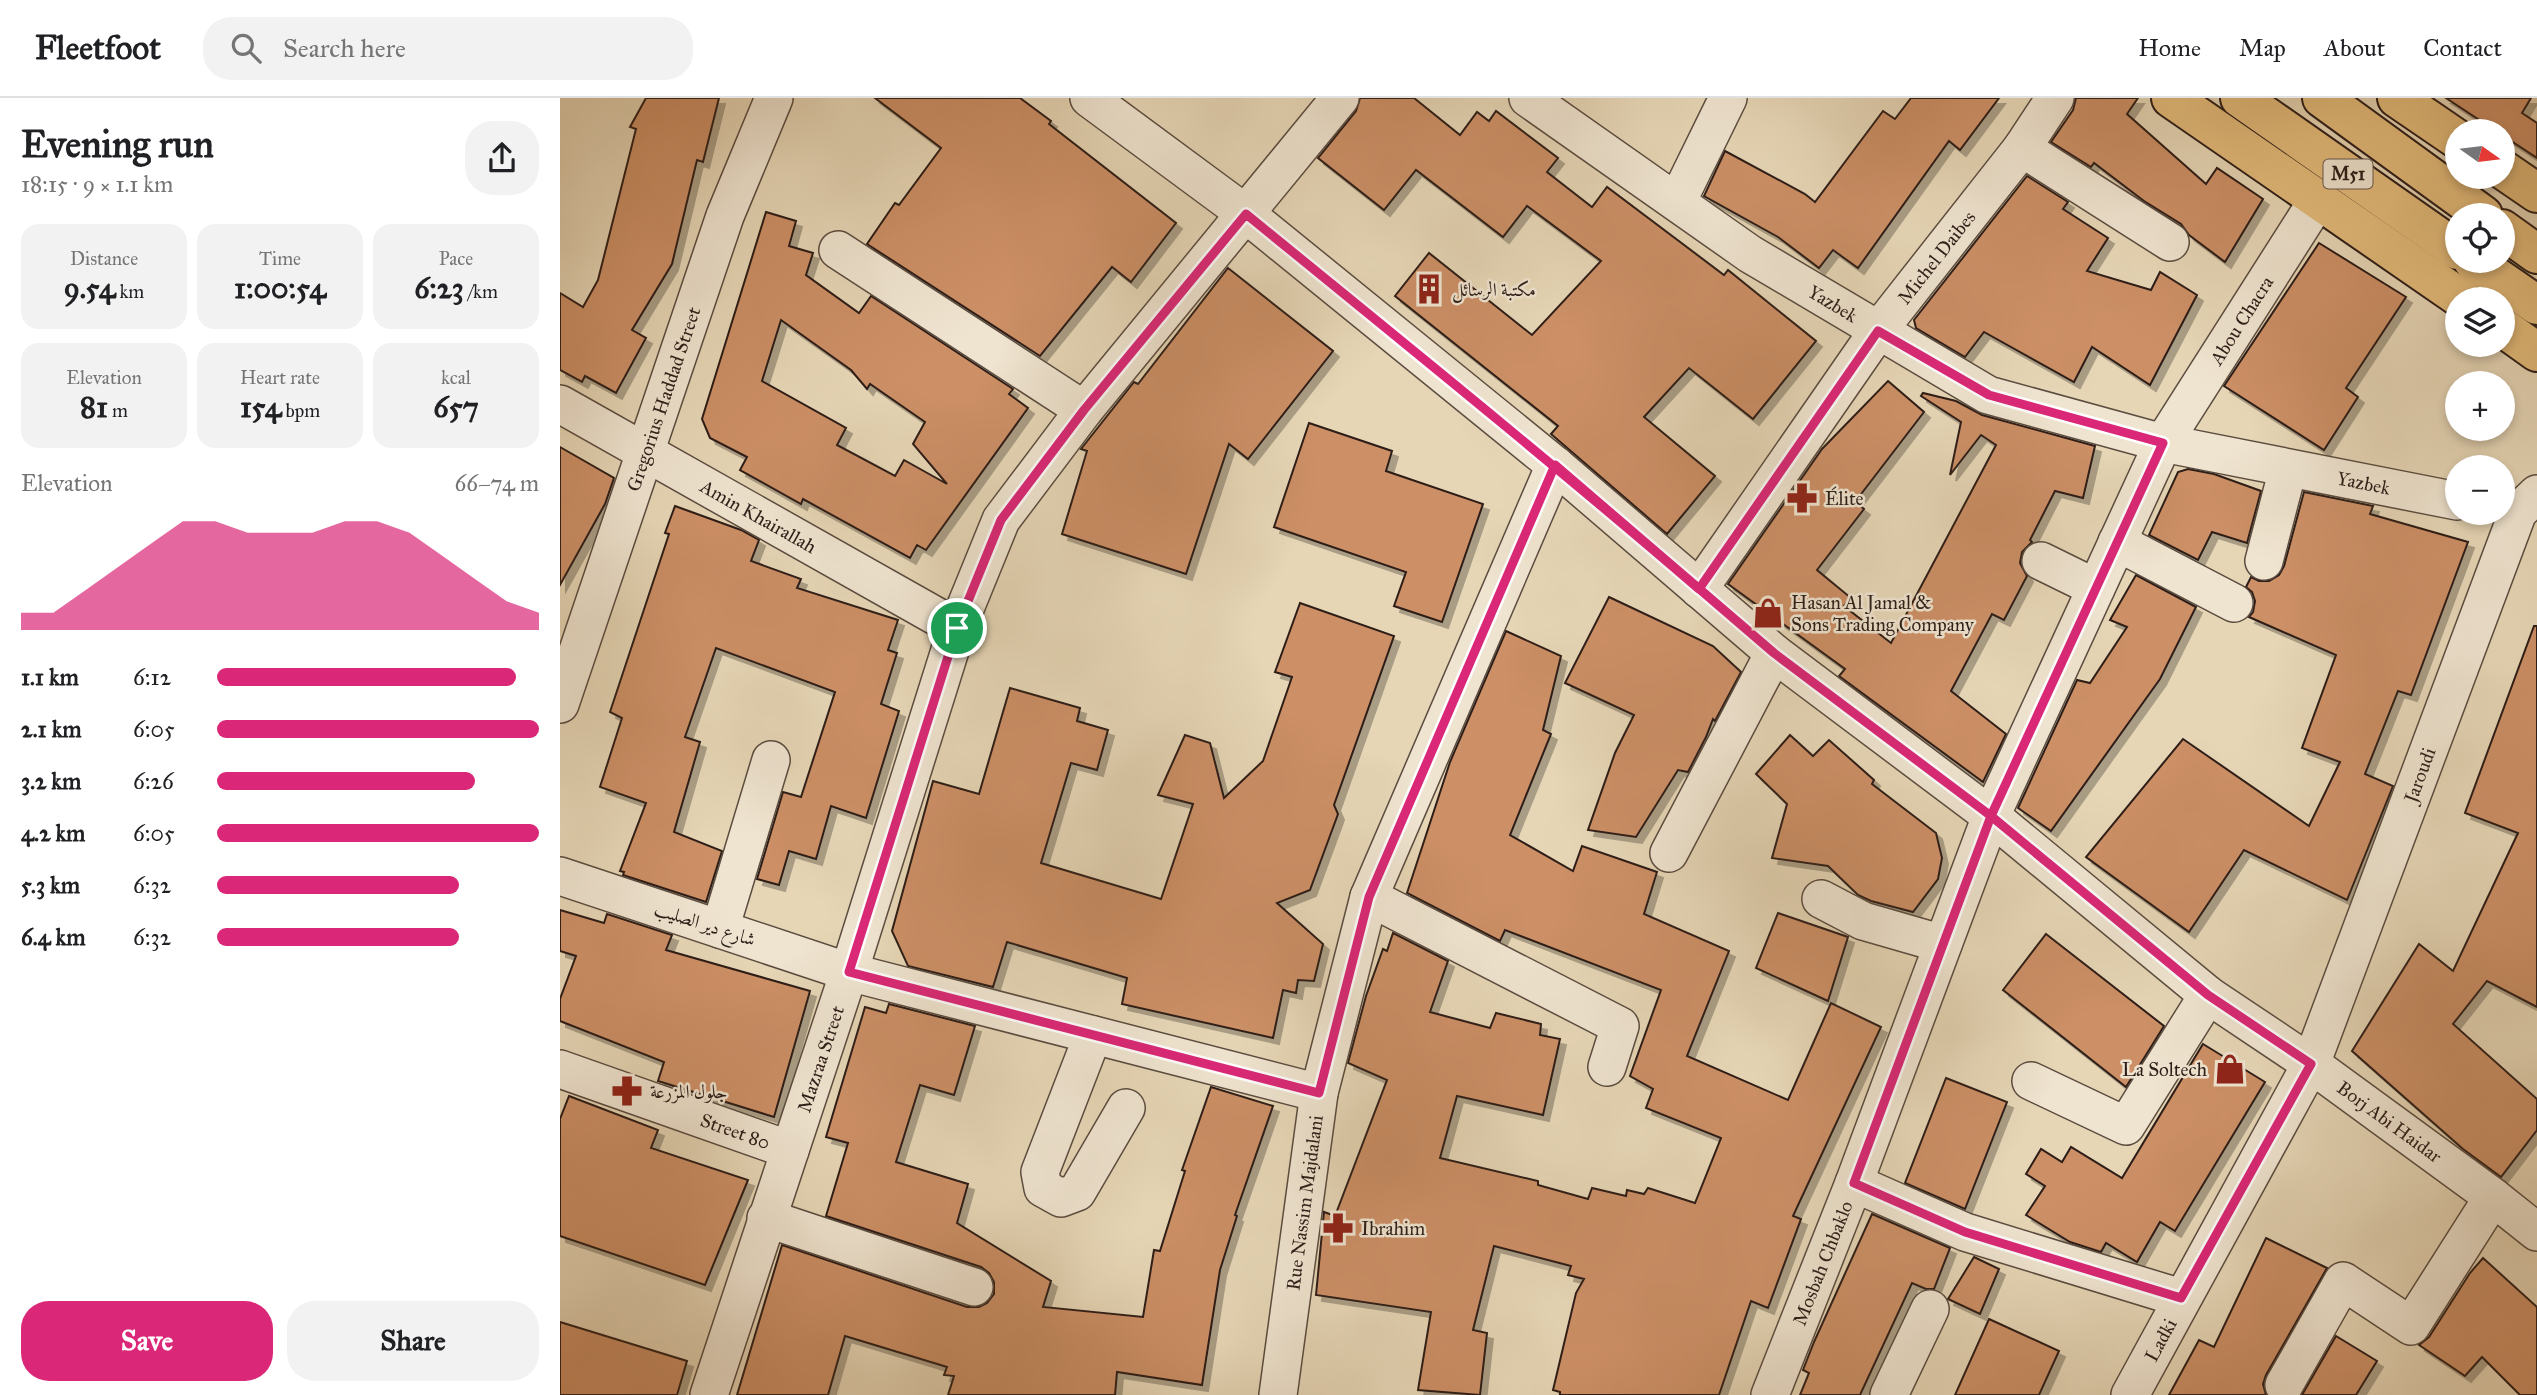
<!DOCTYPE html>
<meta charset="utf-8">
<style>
:root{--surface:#fff;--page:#f2f2f2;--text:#202124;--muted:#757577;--line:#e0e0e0;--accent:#db2777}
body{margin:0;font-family:"IM FELL Great Primer",Amiri,serif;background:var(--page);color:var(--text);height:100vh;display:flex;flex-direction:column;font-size:26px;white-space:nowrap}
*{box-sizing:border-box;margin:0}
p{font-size:23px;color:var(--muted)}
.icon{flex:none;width:38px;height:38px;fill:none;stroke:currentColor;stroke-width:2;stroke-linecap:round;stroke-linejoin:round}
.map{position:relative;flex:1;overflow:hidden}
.side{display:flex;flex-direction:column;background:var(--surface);width:560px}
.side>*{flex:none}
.needle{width:46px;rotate:104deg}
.controls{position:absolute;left:1885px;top:21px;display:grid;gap:14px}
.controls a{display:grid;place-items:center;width:70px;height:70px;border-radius:50%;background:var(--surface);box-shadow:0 4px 10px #0003;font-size:35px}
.pin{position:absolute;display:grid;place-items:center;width:60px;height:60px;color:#fff;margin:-30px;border:4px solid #fff;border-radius:50%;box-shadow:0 2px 7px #0007}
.round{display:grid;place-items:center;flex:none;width:74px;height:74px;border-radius:28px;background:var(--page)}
.head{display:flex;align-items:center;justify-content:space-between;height:119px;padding:0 21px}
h1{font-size:38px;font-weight:700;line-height:52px}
.figures{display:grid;grid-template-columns:repeat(3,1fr);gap:10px;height:119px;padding:7px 21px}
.figures div{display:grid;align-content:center;border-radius:18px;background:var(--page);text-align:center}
.figures b{font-size:30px;font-weight:700}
.figures small{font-size:19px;font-weight:400}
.figures p{font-size:19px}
.chart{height:196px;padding:14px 21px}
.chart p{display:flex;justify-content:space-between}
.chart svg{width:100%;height:126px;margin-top:7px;fill:var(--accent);opacity:.7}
.primary-button{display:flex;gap:14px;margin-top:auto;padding:14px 21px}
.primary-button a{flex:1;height:80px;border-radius:28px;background:var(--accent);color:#fff;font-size:28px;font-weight:700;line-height:80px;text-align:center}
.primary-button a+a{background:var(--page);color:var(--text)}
ul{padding:0 21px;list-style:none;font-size:23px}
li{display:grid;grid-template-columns:112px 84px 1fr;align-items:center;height:52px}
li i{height:18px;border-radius:9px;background:var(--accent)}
header{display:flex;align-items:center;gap:42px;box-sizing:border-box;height:98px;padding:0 35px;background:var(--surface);border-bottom:2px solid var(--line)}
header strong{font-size:33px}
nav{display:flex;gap:38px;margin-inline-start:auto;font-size:24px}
.search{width:490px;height:63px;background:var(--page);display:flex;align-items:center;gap:18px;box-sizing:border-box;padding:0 24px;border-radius:28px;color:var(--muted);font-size:26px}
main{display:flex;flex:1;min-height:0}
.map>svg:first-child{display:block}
.building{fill:#cc8f66;stroke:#2d1e19;stroke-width:2;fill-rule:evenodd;filter:url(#shadow)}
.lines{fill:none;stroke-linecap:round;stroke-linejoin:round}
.minor-casing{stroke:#5b4c40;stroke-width:40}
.major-casing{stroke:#2d1e19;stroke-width:42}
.highway-casing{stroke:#2d1e19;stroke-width:42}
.minor{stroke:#efe4d0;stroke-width:37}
.major{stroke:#e3bb7b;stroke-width:38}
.highway{stroke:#e3bb7b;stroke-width:38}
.route-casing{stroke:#fff;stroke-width:14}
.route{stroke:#db2777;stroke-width:9}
.labels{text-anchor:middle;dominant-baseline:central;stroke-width:5;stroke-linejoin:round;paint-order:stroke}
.shield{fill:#efe4d0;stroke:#675950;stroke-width:2}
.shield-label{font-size:18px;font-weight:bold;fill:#2d1e19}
.street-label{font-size:19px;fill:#2d1e19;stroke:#efe4d0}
.poi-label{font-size:19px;fill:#2d1e19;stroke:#efe4d0;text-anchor:start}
</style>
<header>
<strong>Fleetfoot</strong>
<div class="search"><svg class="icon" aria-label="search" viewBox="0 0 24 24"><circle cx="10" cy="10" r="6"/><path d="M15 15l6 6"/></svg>Search here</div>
<nav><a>Home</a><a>Map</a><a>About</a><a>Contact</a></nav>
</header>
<main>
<section class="side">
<div class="head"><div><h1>Evening run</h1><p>18:15 · 9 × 1.1 km</p></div><a class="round"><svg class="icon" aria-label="share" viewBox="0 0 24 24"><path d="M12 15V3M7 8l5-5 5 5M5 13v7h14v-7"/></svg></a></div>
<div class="figures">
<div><p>Distance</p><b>9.54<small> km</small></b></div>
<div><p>Time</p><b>1:00:54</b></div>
<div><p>Pace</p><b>6:23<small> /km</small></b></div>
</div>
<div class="figures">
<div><p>Elevation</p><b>81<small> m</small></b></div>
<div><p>Heart rate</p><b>154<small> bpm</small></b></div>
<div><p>kcal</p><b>657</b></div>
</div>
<div class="chart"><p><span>Elevation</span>66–74 m</p>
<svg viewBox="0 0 160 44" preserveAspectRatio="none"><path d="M0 44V38L10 38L20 30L30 22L40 14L50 6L60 6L70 10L80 10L90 10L100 6L110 6L120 10L130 18L140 26L150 34L160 38V44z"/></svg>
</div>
<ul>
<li><b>1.1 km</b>6:12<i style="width:93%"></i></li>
<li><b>2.1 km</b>6:05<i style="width:100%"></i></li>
<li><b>3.2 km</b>6:26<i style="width:80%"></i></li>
<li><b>4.2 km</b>6:05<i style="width:100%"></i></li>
<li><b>5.3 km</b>6:32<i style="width:75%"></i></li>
<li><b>6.4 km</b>6:32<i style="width:75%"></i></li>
</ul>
<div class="primary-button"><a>Save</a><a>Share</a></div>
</section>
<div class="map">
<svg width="1977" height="1297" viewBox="0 0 1977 1297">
<defs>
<filter id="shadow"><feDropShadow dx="6" dy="6" stdDeviation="0" flood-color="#0004"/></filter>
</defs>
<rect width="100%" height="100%" fill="#e6d6b6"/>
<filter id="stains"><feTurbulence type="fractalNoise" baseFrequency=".00286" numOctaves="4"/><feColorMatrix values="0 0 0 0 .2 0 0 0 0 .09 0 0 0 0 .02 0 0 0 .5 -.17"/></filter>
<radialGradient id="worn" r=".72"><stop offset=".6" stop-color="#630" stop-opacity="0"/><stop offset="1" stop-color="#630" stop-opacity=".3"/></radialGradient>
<!-- building -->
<g class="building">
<path d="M 86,0 L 159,0 L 143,64 L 137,62 L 112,166 L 72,232 L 86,240 L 56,295 L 25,278 L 22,284 L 0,272 L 0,195 L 23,209 L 38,182 L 76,31 L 70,29 Z"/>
<path d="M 315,0 L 460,0 L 491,23 L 489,26 L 616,125 L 571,184 L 552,169 L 480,258 L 307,146 L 335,105 L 339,107 L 381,50 Z"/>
<path d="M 800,0 L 854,0 L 900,37 L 917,14 L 929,23 L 936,13 L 998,60 L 987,74 L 1032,109 L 1047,89 L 1164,177 L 1168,172 L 1256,243 L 1193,321 L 1129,270 L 1084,319 L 1155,378 L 1107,436 L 991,336 L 998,328 L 835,198 L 869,155 L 972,237 L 1041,163 L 967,108 L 943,139 L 856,72 L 824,112 L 758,60 L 796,13 Z"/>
<path d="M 1351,0 L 1439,0 L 1400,52 L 1389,43 L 1298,170 L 1273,152 L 1259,170 L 1218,139 L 1144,98 L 1165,53 L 1245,96 L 1255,104 L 1323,13 L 1335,21 Z"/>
<path d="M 1516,0 L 1578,0 L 1567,16 L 1646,86 L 1657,70 L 1703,101 L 1665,164 L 1629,137 L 1621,126 L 1584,103 L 1534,65 L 1531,69 L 1491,44 L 1513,12 Z"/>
<path d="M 1886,0 L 1971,0 L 1962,15 L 1977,25 L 1977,60 L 1942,37 L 1942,33 L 1936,33 Z"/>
<path d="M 1467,78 L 1508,104 L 1503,111 L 1548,140 L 1527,173 L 1591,192 L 1600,174 L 1637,197 L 1590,287 L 1532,249 L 1514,284 L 1424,234 L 1405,259 L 1356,230 L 1354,222 Z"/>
<path d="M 206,114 L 236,123 L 229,148 L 253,155 L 246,177 L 299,215 L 311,198 L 453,291 L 449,296 L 468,310 L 366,452 L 357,447 L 350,460 L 243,401 L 241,406 L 180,372 L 187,359 L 150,340 L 142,321 ZM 221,222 L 291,272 L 307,291 L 310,286 L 365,324 L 353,346 L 387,386 L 344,362 L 335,378 L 277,347 L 286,330 L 202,283 Z"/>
<path d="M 1759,145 L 1846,199 L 1786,290 L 1798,299 L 1764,352 L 1664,288 Z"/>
<path d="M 668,170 L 773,253 L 688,361 L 669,346 L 626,476 L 502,436 L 527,353 L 521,351 L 574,284 L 578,286 Z"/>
<path d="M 1328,283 L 1364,314 L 1295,404 L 1304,411 L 1257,472 L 1291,500 L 1284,508 L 1331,545 L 1436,347 L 1421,337 L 1390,377 L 1401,324 L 1361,298 L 1363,295 L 1396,303 L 1422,317 L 1535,348 L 1523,400 L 1495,393 L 1470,442 L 1472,444 L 1462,454 L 1460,465 L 1467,478 L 1444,522 L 1432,516 L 1391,593 L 1446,636 L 1423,684 L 1279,578 L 1285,571 L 1168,486 L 1262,351 Z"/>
<path d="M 749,325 L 832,353 L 826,373 L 923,406 L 882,524 L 834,508 L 846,474 L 714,429 Z"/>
<path d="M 0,349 L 54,380 L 45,406 L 0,487 Z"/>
<path d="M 1628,371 L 1654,376 L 1701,393 L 1687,445 L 1652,434 L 1638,462 L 1589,437 L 1618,374 Z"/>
<path d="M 1744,394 L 1813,408 L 1810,416 L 1908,444 L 1851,597 L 1838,593 L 1805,676 L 1833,688 L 1787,802 L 1684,752 L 1629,834 L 1526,759 L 1623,641 L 1749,728 L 1780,664 L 1742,650 L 1776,557 L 1689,519 L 1693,514 L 1695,503 L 1692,494 L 1686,489 L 1691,479 L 1699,483 L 1709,483 L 1719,477 L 1724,468 Z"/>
<path d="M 115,408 L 181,432 L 199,442 L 191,463 L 241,481 L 237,490 L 338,522 L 328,552 L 337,555 L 321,606 L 339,613 L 306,720 L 271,708 L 256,761 L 229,753 L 219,787 L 197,781 L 223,694 L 241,699 L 275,594 L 156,550 L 125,639 L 140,644 L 114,734 L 162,753 L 146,804 L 63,777 L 64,774 L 60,773 L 86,705 L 40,689 L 62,620 L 50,614 L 109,436 L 105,435 Z"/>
<path d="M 1576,477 L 1636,509 L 1600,581 L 1491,733 L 1458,710 L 1517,582 L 1530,585 L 1567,529 L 1550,522 Z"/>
<path d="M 1049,499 L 1153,548 L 1181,574 L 1155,623 L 1153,621 L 1146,639 L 1128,674 L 1118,672 L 1076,739 L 1028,732 L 1055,655 L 1074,617 L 1005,585 Z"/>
<path d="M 740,505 L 834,538 L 774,707 L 778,716 L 750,792 L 717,805 L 763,846 L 754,883 L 738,882 L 736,895 L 723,892 L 713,940 L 562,906 L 567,880 L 447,844 L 433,889 L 348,868 L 332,833 L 373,683 L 419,696 L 450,590 L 520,610 L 517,623 L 548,632 L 537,672 L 511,665 L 481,765 L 601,801 L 633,706 L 598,697 L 625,637 L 650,645 L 664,700 L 703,663 L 732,579 L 715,574 Z"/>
<path d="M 1974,528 L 1977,528 L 1977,909 L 1927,883 L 1893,926 L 1977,1001 L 1977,1032 L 1941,1079 L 1903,1051 L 1792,953 L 1859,846 L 1893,873 L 1958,735 L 1905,715 Z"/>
<path d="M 946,533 L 1001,558 L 983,632 L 991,636 L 950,737 L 1013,773 L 1022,748 L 1097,774 L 1084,816 L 1169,853 L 1127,958 L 1228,1002 L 1271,905 L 1321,929 L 1233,1118 L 1241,1121 L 1208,1210 L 1191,1203 L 1159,1297 L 1000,1297 L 1000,1294 L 993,1292 L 1016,1195 L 1024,1181 L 1008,1177 L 1011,1168 L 934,1148 L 913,1232 L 927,1235 L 920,1297 L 858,1292 L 871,1214 L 756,1197 L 764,1114 L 775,1118 L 827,982 L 788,965 L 806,898 L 823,851 L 827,853 L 833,835 L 888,863 L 870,914 L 930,930 L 936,915 L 981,926 L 980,937 L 1000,941 L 983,1017 L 897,998 L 880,1060 L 978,1083 L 978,1087 L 1028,1101 L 1032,1090 L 1066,1098 L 1067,1092 L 1084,1096 L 1088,1090 L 1135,1105 L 1161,1040 L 1086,1010 L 1093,991 L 1070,978 L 1101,892 L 945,832 L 940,843 L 847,795 L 890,664 Z"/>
<path d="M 1230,637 L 1253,658 L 1269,642 L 1314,682 L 1312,686 L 1376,735 L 1382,760 L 1378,781 L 1353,814 L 1311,803 L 1298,797 L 1268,768 L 1212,760 L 1227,706 L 1196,676 Z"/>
<path d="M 0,812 L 44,825 L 47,816 L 112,837 L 106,852 L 250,893 L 214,1019 L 98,983 L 104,964 L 0,923 L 0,901 L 16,858 L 0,853 Z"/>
<path d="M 1218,815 L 1288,839 L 1268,903 L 1196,870 Z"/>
<path d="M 1486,836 L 1604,928 L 1566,989 L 1443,892 Z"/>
<path d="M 329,906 L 415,928 L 394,997 L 360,987 L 336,1064 L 408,1086 L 397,1125 L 491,1183 L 483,1209 L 583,1219 L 594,1152 L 600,1153 L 625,1073 L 622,1072 L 651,989 L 713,1008 L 675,1117 L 677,1118 L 660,1172 L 642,1287 L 557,1274 L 555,1297 L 388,1297 L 394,1278 L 384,1277 L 387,1269 L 285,1238 L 268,1297 L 177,1297 L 222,1147 L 407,1209 L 419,1209 L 427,1205 L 434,1196 L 434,1184 L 429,1175 L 421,1169 L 266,1118 L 288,1045 L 266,1039 L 305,909 L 326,915 Z"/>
<path d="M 1643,946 L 1705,984 L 1615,1133 L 1600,1124 L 1577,1164 L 1546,1145 L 1541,1154 L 1510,1144 L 1466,1117 L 1485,1088 L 1466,1076 L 1481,1051 L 1502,1064 L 1511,1049 L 1562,1080 Z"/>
<path d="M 1386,980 L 1447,1004 L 1405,1111 L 1345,1085 Z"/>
<path d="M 9,998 L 98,1032 L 91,1050 L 188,1082 L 145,1187 L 0,1138 L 0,1021 Z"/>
<path d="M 1312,1116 L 1390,1150 L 1374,1191 L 1366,1191 L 1352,1185 L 1300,1297 L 1240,1297 L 1249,1275 L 1243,1272 L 1254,1244 Z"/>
<path d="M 1706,1140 L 1767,1170 L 1706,1277 L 1703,1286 L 1706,1297 L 1609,1297 L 1639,1242 L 1654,1249 Z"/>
<path d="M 1414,1159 L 1439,1171 L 1420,1216 L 1388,1201 Z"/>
<path d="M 1923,1160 L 1977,1209 L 1977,1297 L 1960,1297 L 1922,1259 L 1905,1278 L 1859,1247 L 1869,1239 L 1910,1175 Z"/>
<path d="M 1429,1221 L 1499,1253 L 1479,1297 L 1395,1297 Z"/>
<path d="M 0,1224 L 127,1263 L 117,1297 L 0,1297 Z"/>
<path d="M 1776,1238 L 1817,1263 L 1796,1297 L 1742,1297 Z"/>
</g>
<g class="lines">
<!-- minor casing -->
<g class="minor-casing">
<g id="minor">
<path id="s1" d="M 529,0 L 686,116 L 995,367 L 1214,555 L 1431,718 L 1648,897 L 1751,966 L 1933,1099 L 1977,1134"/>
<path id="s2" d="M 968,0 L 1190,156 L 1428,297 L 1603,345 L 1897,403"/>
<path d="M 1462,50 L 1610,144"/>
<path d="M 1117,104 L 1168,0"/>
<path d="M 278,152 L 524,312"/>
<path id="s3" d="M 0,306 L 397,530"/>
<path d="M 1557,444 L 1674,505"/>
<path d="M 1481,463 L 1536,490"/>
<path d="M 1704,463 L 1728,371"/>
<path id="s4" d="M 1139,491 L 1318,233 L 1462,50 L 1495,0"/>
<path id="s5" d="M 0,606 L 165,118 L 214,0"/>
<path d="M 1109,755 L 1214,555"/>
<path d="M 0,778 L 289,874 L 759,995"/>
<path d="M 809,799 L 1060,928 L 1047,969"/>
<path d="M 1261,801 L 1303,823 L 1383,846"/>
<path d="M 160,831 L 211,662"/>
<path d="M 533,937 L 480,1074 L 483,1090 L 501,1100 L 517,1094 L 566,1010"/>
<path id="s6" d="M 0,971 L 230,1052"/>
<path d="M 1471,983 L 1566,1028 L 1648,897"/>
<path d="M 1294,1085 L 1405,1134 L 1621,1200"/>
<path d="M 206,1120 L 414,1189"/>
<path d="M 1724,1287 L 1783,1183 L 1851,1228 L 1933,1099"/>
<path id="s7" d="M 149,1297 L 289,874 L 397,530 L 441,422 L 524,312 L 780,0"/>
<path id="s8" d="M 718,1297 L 759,995 L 809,799 L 995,367"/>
<path id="s9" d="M 1210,1297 L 1294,1085 L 1431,718 L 1603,345 L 1759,100"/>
<path d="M 1329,1297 L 1370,1211"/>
<path id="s10" d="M 1570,1297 L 1751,966 L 1958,414 L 1977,396"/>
</g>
</g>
<!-- major casing -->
<g class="major-casing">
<g id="major">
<path d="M 1611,0 L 1902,201"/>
<path d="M 1837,0 L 1897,41"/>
<path d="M 1942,71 L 1977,95"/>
<path d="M 1942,229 L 1977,254"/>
</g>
</g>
<!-- highway casing -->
<g class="highway-casing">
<g id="highway">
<path d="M 1680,0 L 1897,152"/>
<path d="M 1762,0 L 1923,117"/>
<path d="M 1942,131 L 1977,156"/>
<path d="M 1913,163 L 1977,207"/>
</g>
</g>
<!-- minor -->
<use href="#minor" class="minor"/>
<!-- major -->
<use href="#major" class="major"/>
<!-- highway -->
<use href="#highway" class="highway"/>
</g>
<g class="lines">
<!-- route casing -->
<g class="route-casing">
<path id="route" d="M 397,530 L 289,874 L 759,995 L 809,799 L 995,367 L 1214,555 L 1431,718 L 1648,897 L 1751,966 L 1621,1200 L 1405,1134 L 1294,1085 L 1431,718 L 1603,345 L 1429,297 L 1318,233 L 1139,491 C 990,363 838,240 686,116 L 524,312 L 441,422 L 397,530"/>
</g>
<!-- route -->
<use href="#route" class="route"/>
</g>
<!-- icons -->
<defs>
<g id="building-bare" transform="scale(2.415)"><path d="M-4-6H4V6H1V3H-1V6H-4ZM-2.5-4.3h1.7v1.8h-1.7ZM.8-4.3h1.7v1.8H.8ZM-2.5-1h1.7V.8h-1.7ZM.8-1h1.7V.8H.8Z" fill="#8f2418" stroke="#efe4d0" stroke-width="2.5" paint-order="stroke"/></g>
<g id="pharmacy-bare" transform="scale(2.415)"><path d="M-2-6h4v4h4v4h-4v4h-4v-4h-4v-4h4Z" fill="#8f2418" stroke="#efe4d0" stroke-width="2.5" paint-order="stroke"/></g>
<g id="shop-bare" transform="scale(2.415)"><path d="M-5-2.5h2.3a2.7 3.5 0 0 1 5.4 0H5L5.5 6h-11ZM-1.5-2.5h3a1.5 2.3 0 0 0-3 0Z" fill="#8f2418" stroke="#efe4d0" stroke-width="2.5" paint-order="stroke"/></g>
</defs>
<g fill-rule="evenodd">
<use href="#building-bare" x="869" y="191"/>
<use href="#pharmacy-bare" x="1242" y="400"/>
<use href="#shop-bare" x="1208" y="515"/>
<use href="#shop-bare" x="1670" y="971"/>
<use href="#pharmacy-bare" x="67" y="993"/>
<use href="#pharmacy-bare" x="778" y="1130"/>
</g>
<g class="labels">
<!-- shield labels -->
<rect class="shield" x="1763.5" y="61.5" width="49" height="29" rx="5"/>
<g class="shield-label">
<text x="1788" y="76">M51</text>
</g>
<!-- street labels -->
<g class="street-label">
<text stroke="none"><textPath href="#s4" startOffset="408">Michel Daibes</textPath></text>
<text stroke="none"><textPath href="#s2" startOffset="368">Yazbek</textPath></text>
<text stroke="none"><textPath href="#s9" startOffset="1176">Abou Chacra</textPath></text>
<text stroke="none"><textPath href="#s5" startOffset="322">Gregorius Haddad Street</textPath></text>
<text stroke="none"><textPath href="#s2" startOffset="934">Yazbek</textPath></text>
<text stroke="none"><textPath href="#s3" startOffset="228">Amin Khairallah</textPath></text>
<text stroke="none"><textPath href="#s10" startOffset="686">Jaroudi</textPath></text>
<text transform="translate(145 826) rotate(18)">شارع دير الصليب</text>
<text stroke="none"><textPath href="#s7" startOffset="354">Mazraa Street</textPath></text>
<text stroke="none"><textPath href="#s1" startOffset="1656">Borj Abi Haidar</textPath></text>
<text stroke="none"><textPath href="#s6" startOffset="186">Street 80</textPath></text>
<text stroke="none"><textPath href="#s8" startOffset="194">Rue Nassim Majdalani</textPath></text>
<text stroke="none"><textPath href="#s9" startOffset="142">Mosbah Chbaklo</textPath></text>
<text stroke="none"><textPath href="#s10" startOffset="63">Ladki</textPath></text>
</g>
<!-- poi labels -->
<g class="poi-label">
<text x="892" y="191">مكتبة الرسائل</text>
<text x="1265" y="400">Élite</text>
<text x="1231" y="504">Hasan Al Jamal &amp;<tspan x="1231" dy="22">Sons Trading Company</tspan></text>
<text x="1647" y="971" text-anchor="end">La Soltech</text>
<text x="90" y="993">جلول المزرعة</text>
<text x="801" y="1130">Ibrahim</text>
</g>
</g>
<rect width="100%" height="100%" filter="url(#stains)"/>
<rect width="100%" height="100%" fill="url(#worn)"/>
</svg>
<div class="controls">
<a><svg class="needle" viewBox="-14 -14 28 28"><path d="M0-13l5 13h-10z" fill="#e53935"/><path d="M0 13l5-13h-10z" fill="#757577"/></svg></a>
<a><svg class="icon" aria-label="locate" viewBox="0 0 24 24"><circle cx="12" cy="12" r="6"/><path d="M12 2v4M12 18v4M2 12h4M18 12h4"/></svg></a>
<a><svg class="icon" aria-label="layers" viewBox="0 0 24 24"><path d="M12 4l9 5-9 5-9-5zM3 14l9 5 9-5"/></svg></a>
<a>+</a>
<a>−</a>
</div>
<div class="pin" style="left:397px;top:530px;background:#1e9e55"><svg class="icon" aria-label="arrive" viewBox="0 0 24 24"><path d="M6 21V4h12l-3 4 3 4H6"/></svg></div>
</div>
</main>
